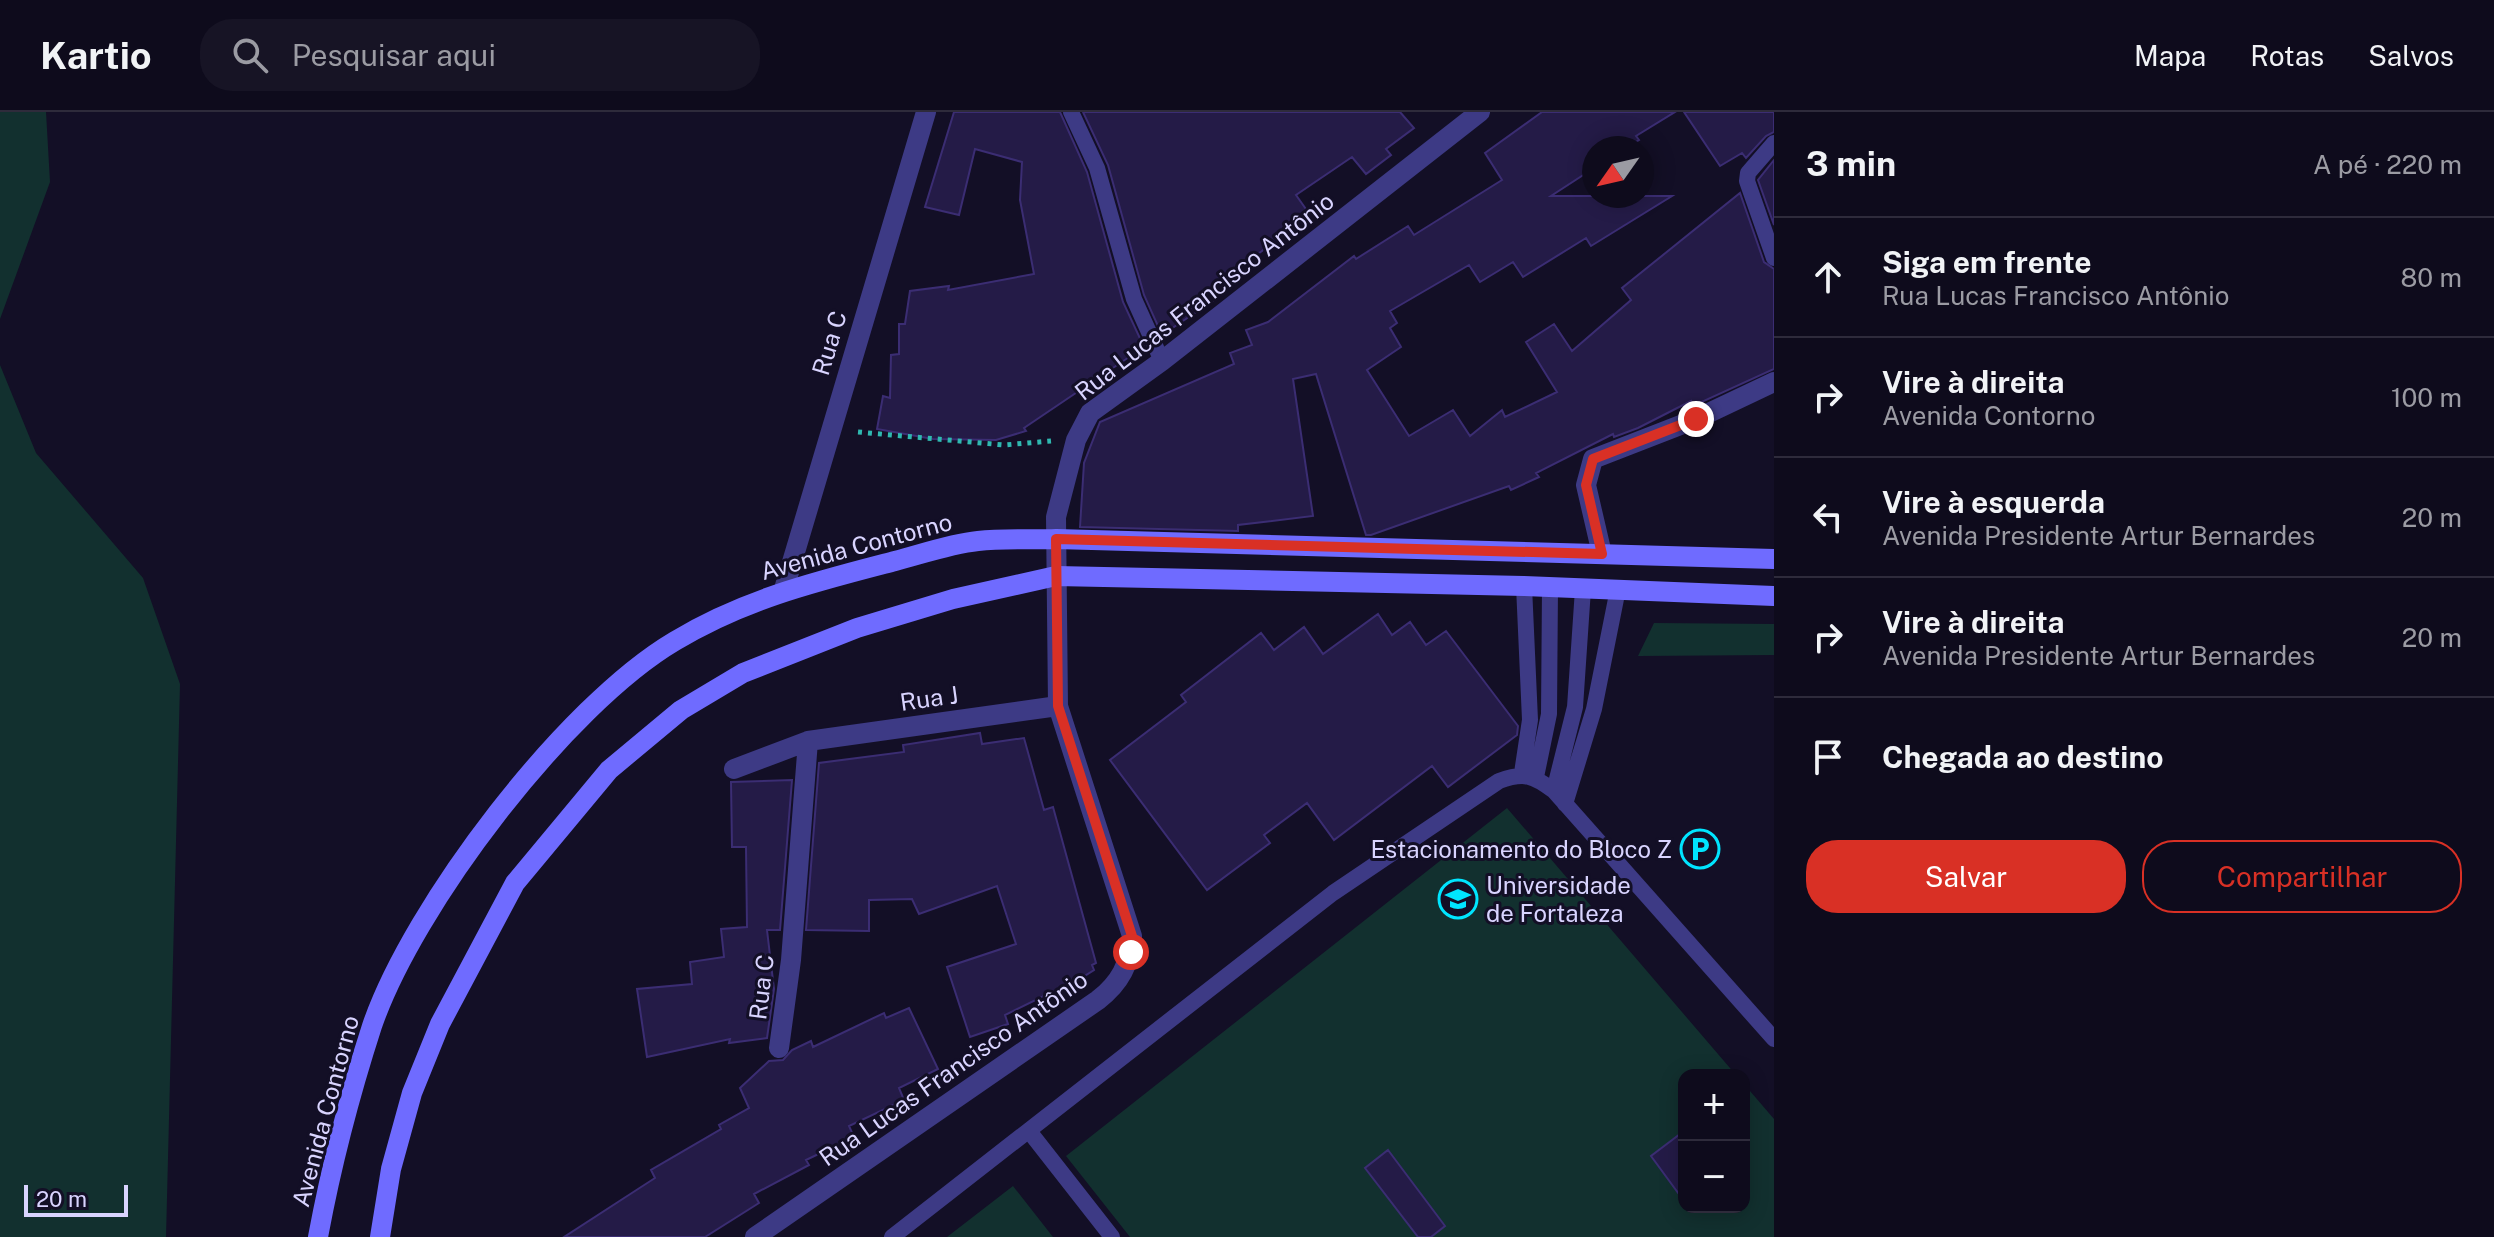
<!DOCTYPE html>
<html lang="pt">
<meta charset="utf-8">
<style>
:root{--surface:#0e0b1c;--page:#171425;--text:#f1f3f6;--muted:#9b9ba3;--line:#2e2b3b;--accent:#d93025}
body{margin:0;font-family:"Public Sans",sans-serif;background:var(--page);color:var(--text)}
.controls{position:absolute;right:24px;bottom:24px;display:grid;overflow:hidden;border-radius:16px;box-shadow:0 4px 20px #0003}
.controls button{width:72px;height:72px;display:grid;place-items:center;padding:0;border:0;border-bottom:2px solid var(--line);background:var(--surface);color:var(--text);font:40px sans-serif}
.compass{position:absolute;left:1582px;top:24px;width:72px;height:72px;border-radius:50%;background:var(--surface);box-shadow:0 4px 20px #0003;rotate:236deg}
.scale{position:absolute;left:24px;bottom:20px;width:104px;box-sizing:border-box;padding-left:8px;border:4px solid #d9d4ff;border-top:0;font-size:22px;line-height:28px;white-space:nowrap;color:#d9d4ff;-webkit-text-stroke:6px #130f26;paint-order:stroke}
.stop{position:absolute;width:24px;height:24px;margin:-18px;border:6px solid #d93025;border-radius:50%;background:#fff}
.stop.end{background:#d93025;border-color:#fff;box-shadow:0 2px 8px #0008}
.list{margin:0;padding:0;list-style:none}
h2{display:flex;justify-content:space-between;align-items:center;height:104px;margin:0;padding:0 32px;font-size:34px}
h2 small{font-size:26px;font-weight:400;color:var(--muted)}
.list li{display:grid;grid-template-columns:52px 1fr auto;gap:24px;align-items:center;box-sizing:border-box;height:120px;padding:0 32px;border-top:2px solid var(--line)}
.list b{display:block;font-size:30px;white-space:nowrap}
.list p{margin:0;font-size:26px;white-space:nowrap;color:var(--muted)}
.list em{font-size:26px;font-style:normal;color:var(--muted)}
.actions{display:flex;gap:16px;padding:24px 32px}
.actions a{flex:1;padding:18px 0;border:2px solid var(--accent);border-radius:32px;text-align:center;font-size:28px;color:var(--accent)}
.actions .main{background:var(--accent);color:#fff}
.icon{flex:none;width:44px;height:44px;fill:none;stroke:currentColor;stroke-width:2;stroke-linecap:round;stroke-linejoin:round}
.map{position:relative;flex:none;width:1774px;height:1125px;overflow:hidden}
header{display:flex;align-items:center;gap:48px;box-sizing:border-box;height:112px;padding:0 40px;background:var(--surface);border-bottom:2px solid var(--line)}
header strong{font-size:38px}
nav{display:flex;gap:44px;margin-inline-start:auto;font-size:28px}
.search{width:560px;height:72px;background:var(--page);display:flex;align-items:center;gap:20px;box-sizing:border-box;padding:0 28px;border-radius:32px;color:var(--muted);font-size:30px}
main{display:flex}
aside{flex:1;background:var(--surface)}
.map>svg:first-child{display:block}
</style>
<header>
<strong>Kartio</strong>
<div class="search"><svg class="icon" aria-label="search" viewBox="0 0 24 24"><circle cx="10" cy="10" r="6"/><path d="M15 15l6 6"/></svg>Pesquisar aqui</div>
<nav><a>Mapa</a><a>Rotas</a><a>Salvos</a></nav>
</header>
<main>
<div class="map">
<svg width="1774" height="1125" viewBox="0 0 1774 1125">
<rect width="100%" height="100%" fill="#130f26"/>
<path fill="#12302f" d="M0,0h46l4,70 -50,137z
M0,253l36,88 107,125 37,106 -14,553h-166z
M1654,511l120,1v31l-136,1z
M1507,696l229,267h-52v132h60v-123l30,35v118h-644l-64,-81z
M1013,1074l40,51h-106z"/>
<path fill="#241b47" stroke="#3b2d73" stroke-width="2" d="M954,0h106l27,60 36,130 21,45 -120,81 2,3 -30,9 -63,-1 -56,-10 6,-33 7,2 1,-43 8,-1v-30h6l5,-33 39,-5 -1,4 86,-16 -14,-74 2,-38 -47,-13 -16,66 -34,-8z
M1083,0h317l14,16 -28,21 5,6 -25,19 -14,-17 -56,38 12,17 -33,23 3,4 -67,50 6,9 -55,37 -18,-40 -36,-130z
M1542,0h133l-39,24 3,4 -13,8h-32v20l-43,28h121l-81,50 -5,-8 -63,39 -10,-15 -33,20 -11,-17 -79,46 7,12 -7,5 11,19 -34,23 42,66 44,-26 17,26 32,-26 3,7 52,-25 -31,-50 28,-18 18,27 59,-51 -9,-12 118,-95 24,69 10,7v100l-81,37 -2,-5 -53,27 -24,9 -1,-3 -77,39 3,4 -28,13 -2,-4 -138,49h-5l-50,-161 -23,5 20,137 -75,9v6l-158,-4 4,-64 16,-41 134,-58 -4,-11 22,-8 -6,-15 22,-8 86,-66 2,3 52,-33 6,9 88,-55 -17,-27z
M1684,0h90v20l-8,4 -20,22 -4,-5 -22,13z
M1774,48v65l-16,-45z
M1378,502l14,21 18,-13 16,23 20,-14 72,95 -1,9 -69,52 -16,-21 -98,74 -27,-37 -43,32 6,8 -63,47 -97,-130 76,-58 -5,-7 80,-62 13,17 30,-23 19,27z
M980,621l2,11 42,-6 20,72 9,-3 43,156 -4,2 2,5 -35,22 -1,-3 -53,26 3,9 -38,13 -23,-70 69,-23 -19,-58 -78,28 -7,-15 -43,1v31l-63,-1 13,-167 85,-11 -1,-7z
M792,668l-12,150h-13l7,59 -7,49 -38,5 1,-4 -83,18 -10,-68 55,-5 -2,-22 34,-5 -3,-28 26,-2 -1,-80h-14l-1,-65z
M909,896l29,61 -39,19 5,12 -55,26 5,11 -48,23 3,5 -55,29 5,9 -54,34h-141l91,-59 -4,-8 70,-41 -2,-4 30,-17 -9,-20 29,-27 14,-1 9,-10 19,-9 2,6 71,-34 2,5z
M1684,1019v70l-33,-45z
M1388,1038l57,76 -14,11h-13l-53,-69z"/>
<g fill="none" stroke-linecap="round" stroke-linejoin="round">
<path stroke="#2fb8b0" stroke-width="5" stroke-dasharray="4 6" stroke-linecap="butt" d="M858,320l146,13 47,-4"/>
<path stroke="#3d3a85" stroke-width="16" d="M1071,0l26,56 37,131 28,62
M1774,31l-26,30 -1,8 27,77
M1522,661l8,-53 -6,-134
M1536,665l13,-63 1,-127
M1554,679l21,-84 8,-118
M1565,692l29,-95 24,-120
M1029,1019l83,106
M892,1125l441,-344 166,-112c25,-9 34,-6 55,10l220,248"/>
<path stroke="#3d3a85" stroke-width="20" d="M1602,442l-16,-69 7,-26 103,-40 78,-37
M784,477l142,-477
M734,657l74,-28 250,-35
M779,936l12,-88 17,-219
M755,1125l343,-237c22,-17 32,-36 34,-64l-74,-230 -2,-189 20,-77 14,-27 72,-52 318,-249"/>
<path stroke="#6f6bff" stroke-width="20" d="M318,1125c13,-70 32,-143 54,-211 41,-120 193,-320 303,-385 69,-42 143,-60 220,-80 27,-7 55,-17 83,-20 25,-3 52,-1 78,-2l718,20
M380,1125l11,-68 21,-76 28,-69 75,-141 94,-113 72,-60 62,-37 114,-45 96,-29 103,-23 468,10 250,10"/>
</g>
<g fill="none" stroke-linecap="round" stroke-linejoin="round">
<path stroke="#d93025" stroke-width="10" d="M1131,840l1,-16 -74,-230 -2,-167 546,15 -16,-69 7,-26 103,-40"/>
</g>
<defs>
<g id="parking-ring" transform="scale(2)"><circle r="9.5" fill="#130f26" stroke="#00e5ff" stroke-width="1.5"/><path d="M-3.5-5.5H1a3.5 3.5 0 0 1 0 7H-1V5.5H-3.5ZM-1-3.4V-.6H.8a1.4 1.4 0 0 0 0-2.8Z" fill="#00e5ff"/></g>
<g id="university-ring" transform="scale(2)"><circle r="9.5" fill="#130f26" stroke="#00e5ff" stroke-width="1.5"/><path d="M0-5L7-2L0 1L-7-2ZM-4 1L0 2.5L4 1V4Q0 6-4 4Z" fill="#00e5ff"/></g>
</defs>
<g fill-rule="evenodd">
<use href="#parking-ring" x="1700" y="737"/>
<use href="#university-ring" x="1458" y="787"/>
</g>
<g text-anchor="middle" dominant-baseline="central" stroke-width="6" stroke-linejoin="round" paint-order="stroke">
<g font-size="24" fill="#d9d4ff" stroke="#130f26">
<text transform="translate(1204 184) rotate(-38)">Rua Lucas Francisco Antônio</text>
<text transform="translate(829 231) rotate(-73)">Rua C</text>
<text transform="translate(856 434) rotate(-15)">Avenida Contorno</text>
<text transform="translate(929 586) rotate(-8)">Rua J</text>
<text transform="translate(761 875) rotate(-83)">Rua C</text>
<text transform="translate(953 956) rotate(-35)">Rua Lucas Francisco Antônio</text>
<text transform="translate(325 999) rotate(-75)">Avenida Contorno</text>
</g>
<g font-size="24" fill="#d9d4ff" stroke="#130f26" text-anchor="end">
<text x="1672" y="737">Estacionamento do Bloco Z</text>
<text x="1486" y="773" text-anchor="start">Universidade<tspan x="1486" dy="28">de Fortaleza</tspan></text>
</g>
</g>
</svg>
<div class="controls">
<button>+</button>
<button>−</button>
</div>
<svg class="compass" viewBox="-18 -18 36 36"><path d="M0-13l5 13h-10z" fill="#e53935"/><path d="M0 13l5-13h-10z" fill="#9b9ba3"/></svg>
<div class="scale">20 m</div>
<div class="stop" style="left:1131px;top:840px"></div>
<div class="stop end" style="left:1696px;top:307px"></div>
</div>
<aside>
<h2>3 min<small>A pé · 220 m</small></h2>
<ul class="list">
<li><svg class="icon" aria-label="ahead" viewBox="0 0 24 24"><path d="M12 20V5M6 11l6-6 6 6"/></svg><div><b>Siga em frente</b><p>Rua Lucas Francisco Antônio</p></div><em>80 m</em></li>
<li><svg class="icon" aria-label="right" viewBox="0 0 24 24"><path d="M7 20v-9h11M14 6l5 5-5 5"/></svg><div><b>Vire à direita</b><p>Avenida Contorno</p></div><em>100 m</em></li>
<li><svg class="icon" aria-label="left" viewBox="0 0 24 24"><path d="M17 20v-9H6M10 6l-5 5 5 5"/></svg><div><b>Vire à esquerda</b><p>Avenida Presidente Artur Bernardes</p></div><em>20 m</em></li>
<li><svg class="icon" aria-label="right" viewBox="0 0 24 24"><path d="M7 20v-9h11M14 6l5 5-5 5"/></svg><div><b>Vire à direita</b><p>Avenida Presidente Artur Bernardes</p></div><em>20 m</em></li>
<li><svg class="icon" aria-label="arrive" viewBox="0 0 24 24"><path d="M6 21V4h12l-3 4 3 4H6"/></svg><div><b>Chegada ao destino</b></div></li>
</ul>
<div class="actions"><a class="main">Salvar</a><a>Compartilhar</a></div>
</aside>
</main>
